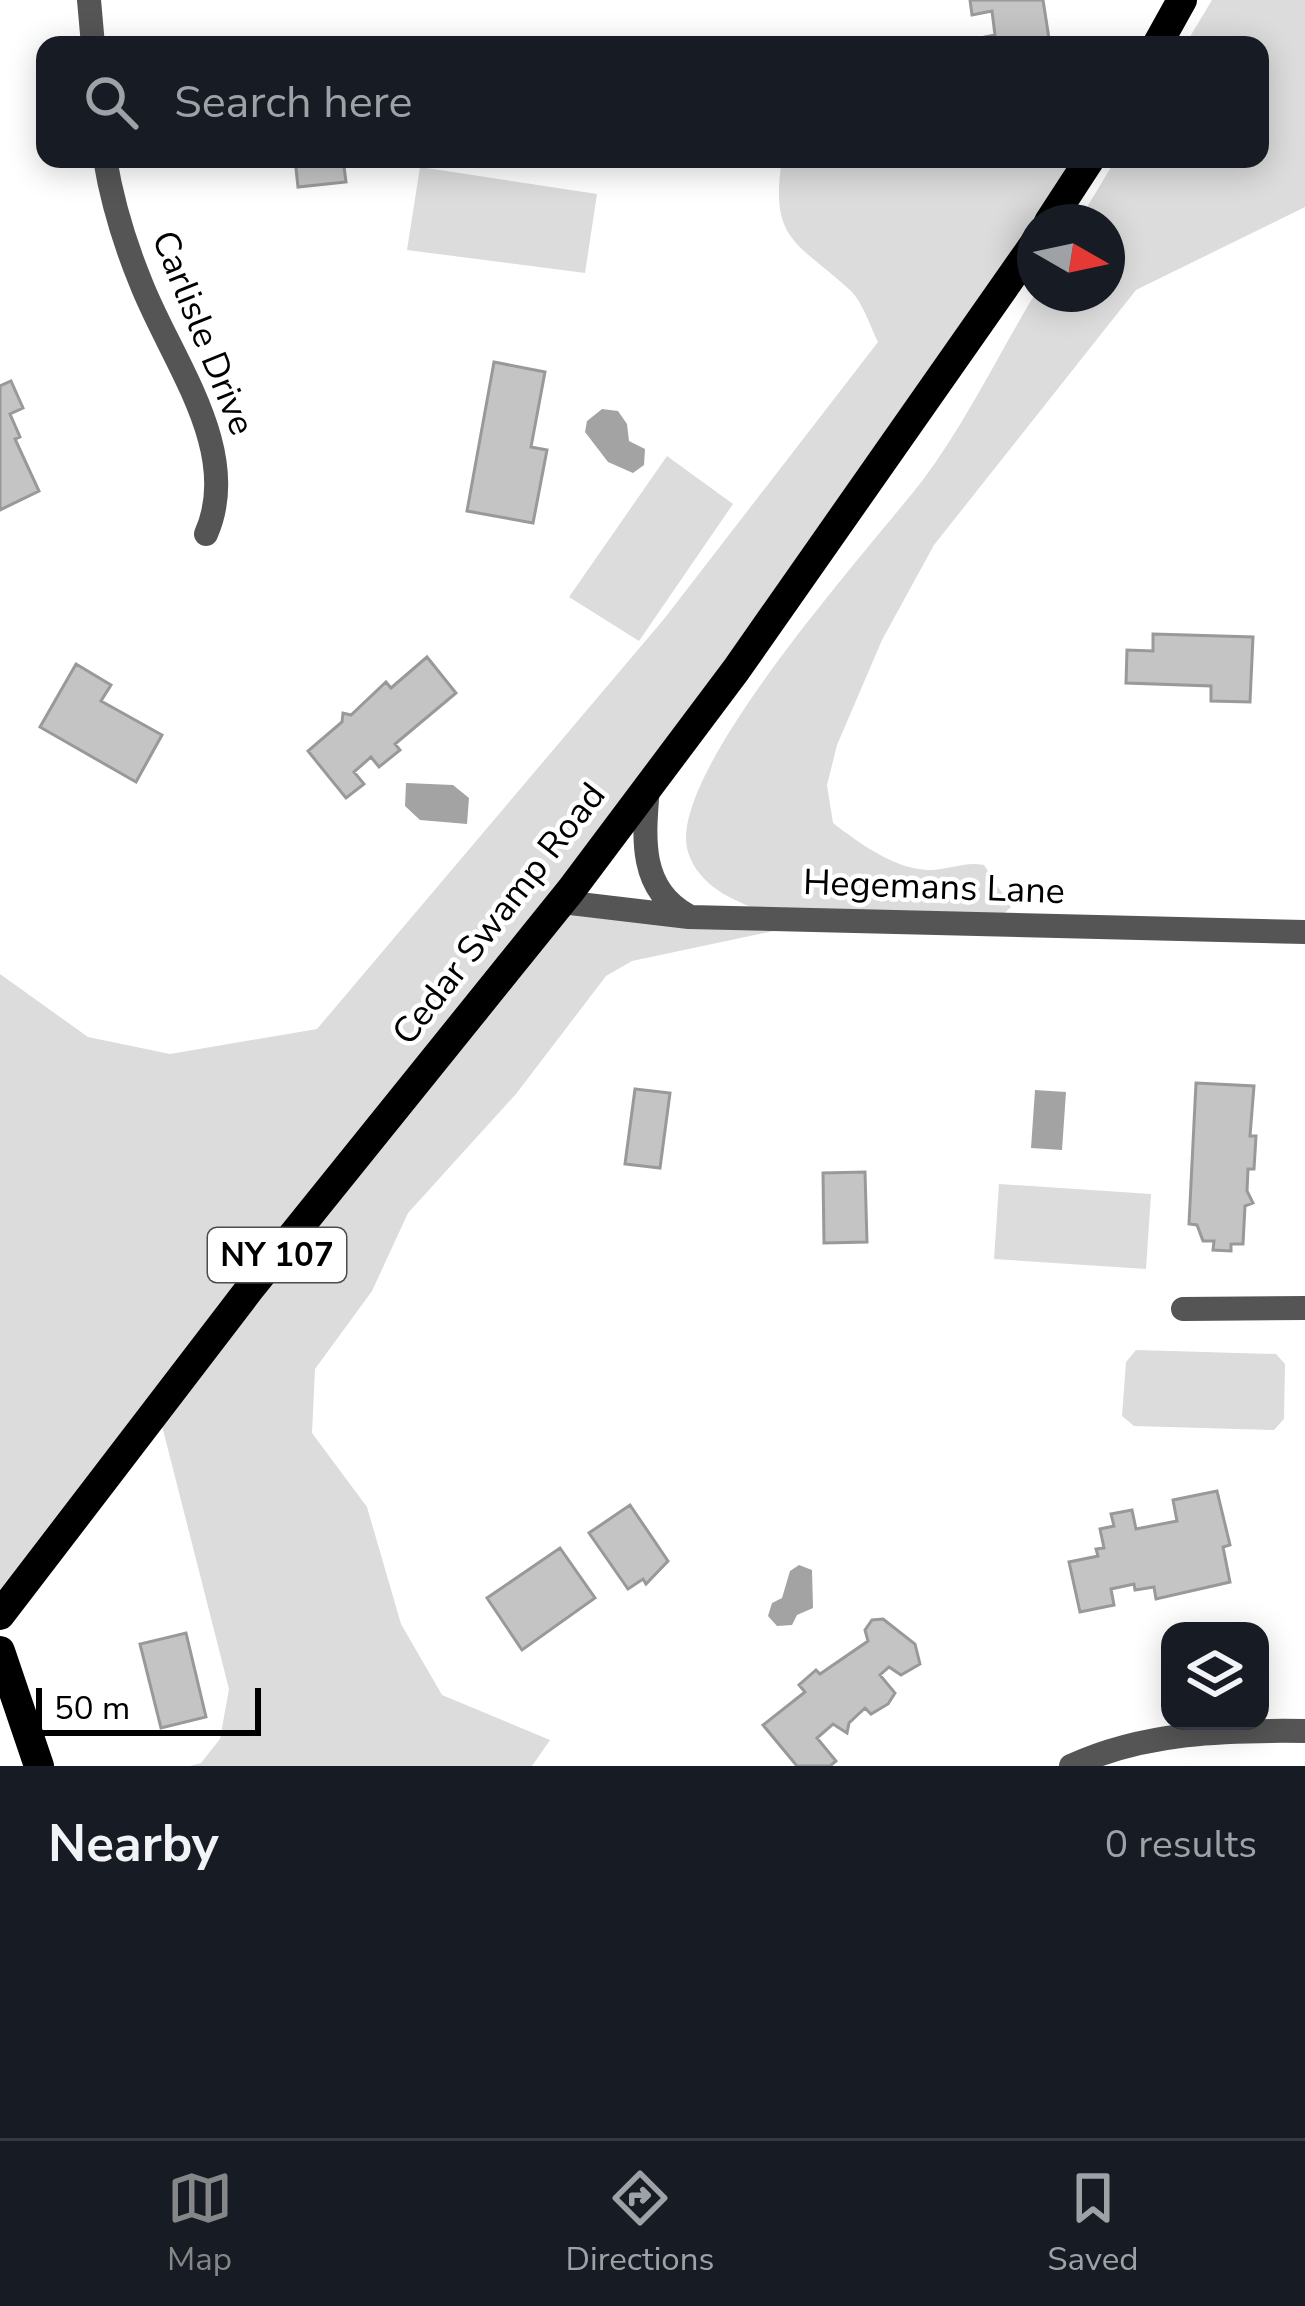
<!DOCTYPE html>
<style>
:root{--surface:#171b24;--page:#20242c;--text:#f1f3f6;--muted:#9ea1a6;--line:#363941;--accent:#858687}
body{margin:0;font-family:"Nunito Sans",sans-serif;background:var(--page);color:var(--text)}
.controls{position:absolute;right:36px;bottom:36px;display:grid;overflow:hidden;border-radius:24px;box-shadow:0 6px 30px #0003}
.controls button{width:108px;height:108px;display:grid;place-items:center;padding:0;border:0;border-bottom:3px solid var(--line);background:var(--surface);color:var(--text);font:60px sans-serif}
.compass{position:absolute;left:1017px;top:204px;width:108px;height:108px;border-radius:50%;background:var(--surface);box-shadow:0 6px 30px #0003;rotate:99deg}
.scale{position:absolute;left:36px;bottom:30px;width:225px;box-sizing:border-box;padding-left:12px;border:6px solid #000;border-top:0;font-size:33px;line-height:42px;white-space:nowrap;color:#000;-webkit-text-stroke:9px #fff;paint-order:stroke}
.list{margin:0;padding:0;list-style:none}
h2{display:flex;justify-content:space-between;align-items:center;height:156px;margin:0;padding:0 48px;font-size:51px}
h2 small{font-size:39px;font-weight:400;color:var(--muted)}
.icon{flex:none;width:66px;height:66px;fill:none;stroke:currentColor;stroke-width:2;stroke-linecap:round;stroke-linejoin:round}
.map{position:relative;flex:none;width:1305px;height:1766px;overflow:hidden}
.search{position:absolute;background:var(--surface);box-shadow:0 6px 30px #0003;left:36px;right:36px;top:36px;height:132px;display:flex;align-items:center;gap:30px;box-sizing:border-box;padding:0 42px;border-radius:24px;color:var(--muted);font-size:45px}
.sheet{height:372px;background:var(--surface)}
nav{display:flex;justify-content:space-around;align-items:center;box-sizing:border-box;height:168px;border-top:3px solid var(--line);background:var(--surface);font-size:33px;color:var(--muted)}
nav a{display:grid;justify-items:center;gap:6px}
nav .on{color:var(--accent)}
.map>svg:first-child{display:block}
</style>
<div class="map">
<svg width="1305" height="1766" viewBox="0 0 1305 1766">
<rect width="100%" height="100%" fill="#fff"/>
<path fill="#dcdcdc" d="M1212,0h93v207l-169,83 -202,255 -52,95 -45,105 -10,40 6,38c26,20 60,45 94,47 20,1 36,-9 57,-5l27,42 -11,10 -193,7 -175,37 -26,15 -90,118 -108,119 -36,78 -57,78 -3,64 55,74 34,117 41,71 108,45 -18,26h-342l11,-3 19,-24 9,-50 -71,-279 -158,205v-641l88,63 82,17 147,-25 347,-410 214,-277c-8,-16 -15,-39 -27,-51 -53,-49 -82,-49 -69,-132h308l-55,63v21l-460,655 214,23c-39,-15 -87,-26 -101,-69 -24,-77 184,-306 234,-371 43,-57 76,-126 113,-187h72v-72h-29l38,-63h144v-114h-75z
M420,167l177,27 -12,79 -178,-23z
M667,456l66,48 -94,137 -70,-44z
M999,1184l152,10 -5,75 -152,-10z
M1136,1350l140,4 9,10 -1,55 -10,11 -140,-4 -12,-10 4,-54z"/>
<path fill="#a3a3a3" d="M602,409l16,2 9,13 2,17 16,8 -1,16 -11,8 -25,-11 -23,-30 2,-11z
M406,783l47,2 16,13 -2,26 -47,-4 -15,-14z
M1035,1090l31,2 -4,58 -31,-2z
M799,1565l13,5 1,38 -16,7 -5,10 -15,1 -9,-10 4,-13 10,-5 8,-27z"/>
<path fill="#c4c4c4" stroke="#999" stroke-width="3" d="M970,0h73l7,45h-64l-1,-8 10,-2 -3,-24 -20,4z
M295,159h48l3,23 -48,5z
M494,362l51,10 -14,75 16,3 -14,73 -66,-12z
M11,381l12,27 -13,6 10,23 -5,2 24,52 -39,19v-124z
M1153,634l100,3 -3,65 -39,-1v-15l-85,-3 1,-33 26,1z
M427,657l29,36 -61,51 5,6 -21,17 -8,-10 -17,15 10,12 -18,14 -38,-47 34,-29 1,-9 8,2 35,-33 5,6z
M76,664l35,21 -10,16 61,34 -26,47 -96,-55z
M1196,1083l58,3 -4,50h6l-2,33h-6l-1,22 6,12 -8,3 -2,38h-12v7l-18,-1 1,-9h-11l-6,-16 -8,-1z
M635,1089l35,4 -10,75 -35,-4z
M865,1172l2,70 -43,1 -1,-70z
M1217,1491l13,54 -7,2 7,35 -74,17 -2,-12 -19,3 -1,-6 -23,5 3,16 -34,7 -11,-50 29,-6 -2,-7 8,-1 -4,-19 14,-3 -3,-12 21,-4 4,19 41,-8 -4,-21z
M630,1505l38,56 -22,23 -3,-5 -15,10 -39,-56z
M560,1548l35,50 -73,52 -35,-52z
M883,1619l32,25 5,20 -19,11 -12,-8 -9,8 15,18 -7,11 -17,10 -6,-6 -16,15 -2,10 -14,-9 -16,14 19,23 -6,5h-33l-34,-41 42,-33 -6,-7 17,-15 4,4 48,-33 -3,-11 7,-10z
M186,1633l20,84 -45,11 -21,-84z"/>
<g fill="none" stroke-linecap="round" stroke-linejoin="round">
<path stroke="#555" stroke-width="24" d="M89,0l4,45
M105,159c7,42 20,85 36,124 30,77 102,168 65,251
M1183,1309l122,-1
M1071,1766c73,-34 155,-36 234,-35"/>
<path stroke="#555" stroke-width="24" d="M648,787c-4,49 -10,101 39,128
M562,902l127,15 616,15"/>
<path stroke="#000" stroke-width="30" d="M1157,45l25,-45
M1049,222l41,-63
M0,1615l251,-328 320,-397 165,-220 299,-427
M0,1651l39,115"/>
</g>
<g text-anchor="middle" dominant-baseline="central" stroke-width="9" stroke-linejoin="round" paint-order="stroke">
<rect fill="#fff" stroke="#4c4c4c" stroke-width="3" x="208" y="1228" width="138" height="54" rx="9"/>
<g font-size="33" font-weight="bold" fill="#000">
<text x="277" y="1255">NY 107</text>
</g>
<g font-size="36" fill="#000" stroke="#fff">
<text transform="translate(203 333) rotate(68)">Carlisle Drive</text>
<text transform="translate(934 887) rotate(2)">Hegemans Lane</text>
<text transform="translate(499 914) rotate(-52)">Cedar Swamp Road</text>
</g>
</g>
</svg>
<div class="controls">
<button><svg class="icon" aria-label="layers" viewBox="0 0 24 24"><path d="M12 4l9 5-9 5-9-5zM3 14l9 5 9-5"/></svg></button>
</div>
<svg class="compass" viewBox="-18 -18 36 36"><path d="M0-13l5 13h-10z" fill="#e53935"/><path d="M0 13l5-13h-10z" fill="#9ea1a6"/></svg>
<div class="scale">50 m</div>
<div class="search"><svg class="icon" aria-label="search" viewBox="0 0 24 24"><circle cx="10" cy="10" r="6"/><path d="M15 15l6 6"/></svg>Search here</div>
</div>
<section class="sheet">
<h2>Nearby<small>0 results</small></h2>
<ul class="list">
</ul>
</section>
<nav>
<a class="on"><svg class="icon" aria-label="map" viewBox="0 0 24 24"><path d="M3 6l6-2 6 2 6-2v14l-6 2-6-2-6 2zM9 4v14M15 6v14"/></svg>Map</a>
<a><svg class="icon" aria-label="directions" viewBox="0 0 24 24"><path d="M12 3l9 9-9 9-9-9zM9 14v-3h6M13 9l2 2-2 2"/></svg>Directions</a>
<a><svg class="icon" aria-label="saved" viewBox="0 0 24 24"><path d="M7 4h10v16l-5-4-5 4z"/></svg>Saved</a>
</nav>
